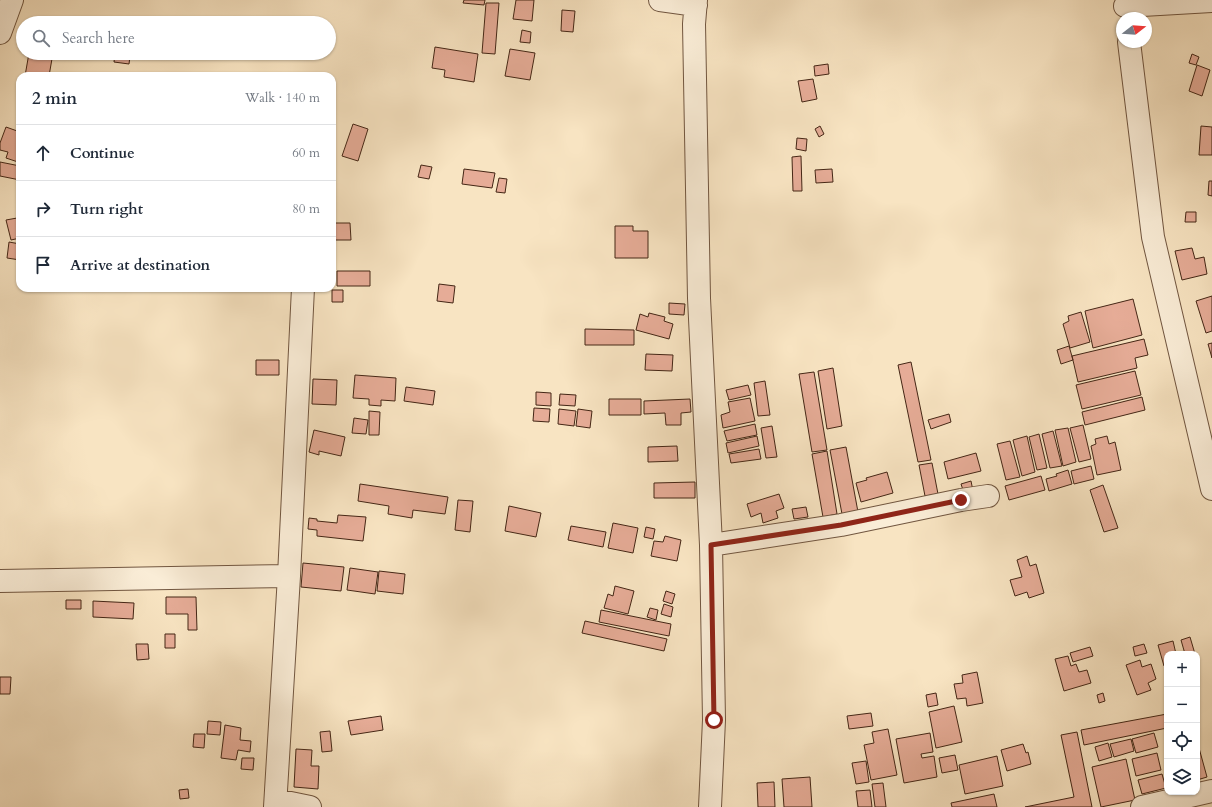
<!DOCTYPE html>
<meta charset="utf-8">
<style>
:root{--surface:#fff;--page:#f6f6f7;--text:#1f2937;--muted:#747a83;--line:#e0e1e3}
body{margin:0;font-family:Cardo,serif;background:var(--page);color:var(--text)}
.controls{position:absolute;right:12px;bottom:12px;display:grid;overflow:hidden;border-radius:8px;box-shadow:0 1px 3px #0004}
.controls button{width:36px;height:36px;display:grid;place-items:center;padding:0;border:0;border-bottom:1px solid var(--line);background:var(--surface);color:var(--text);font:20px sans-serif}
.compass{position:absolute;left:1116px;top:12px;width:36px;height:36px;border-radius:50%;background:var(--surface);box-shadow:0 1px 3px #0004;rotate:73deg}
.stop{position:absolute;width:12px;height:12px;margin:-9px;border:3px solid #8f2418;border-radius:50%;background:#fff}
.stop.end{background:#8f2418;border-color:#fff;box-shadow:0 1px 4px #0008}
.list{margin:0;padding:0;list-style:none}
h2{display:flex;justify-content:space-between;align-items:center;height:52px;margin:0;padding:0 16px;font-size:17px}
h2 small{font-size:13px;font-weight:400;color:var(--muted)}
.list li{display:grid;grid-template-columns:26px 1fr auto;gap:12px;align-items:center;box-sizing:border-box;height:56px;padding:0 16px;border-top:1px solid var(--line)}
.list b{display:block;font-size:15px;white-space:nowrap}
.list em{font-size:13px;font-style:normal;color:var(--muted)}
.icon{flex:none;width:22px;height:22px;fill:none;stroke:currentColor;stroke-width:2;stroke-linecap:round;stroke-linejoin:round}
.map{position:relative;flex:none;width:1212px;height:807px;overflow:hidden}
.search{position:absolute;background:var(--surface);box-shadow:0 1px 3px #0004;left:16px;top:16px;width:320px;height:44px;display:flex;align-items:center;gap:10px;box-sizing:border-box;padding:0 14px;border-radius:22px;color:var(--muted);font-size:15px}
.panel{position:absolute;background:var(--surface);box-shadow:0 1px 3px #0004;left:16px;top:72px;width:320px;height:220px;border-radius:12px}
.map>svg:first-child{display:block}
</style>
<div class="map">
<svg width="1212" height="807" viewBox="0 0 1212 807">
<rect width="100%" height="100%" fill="#f8e4c2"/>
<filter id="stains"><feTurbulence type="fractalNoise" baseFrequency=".005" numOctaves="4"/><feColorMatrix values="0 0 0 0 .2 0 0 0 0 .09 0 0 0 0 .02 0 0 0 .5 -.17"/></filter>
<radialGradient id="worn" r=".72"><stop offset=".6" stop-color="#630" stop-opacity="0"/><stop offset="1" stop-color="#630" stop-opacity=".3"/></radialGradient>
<path fill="#e6ac97" stroke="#442615" d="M464,0h21l-1,5 -21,-2z
M516,0h18l-2,21 -19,-2z
M486,3h13l-4,51 -13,-1z
M562,10l13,1 -2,21 -12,-1z
M522,30l9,2 -1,11 -10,-1z
M435,47l43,7 -4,28 -30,-5 1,-7 -13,-2z
M510,49l25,4 -5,27 -25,-4z
M29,53h24l-4,23h-24z
M112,53h28l-1,4 -9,-1 -1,8 -15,-2 1,-9z
M1192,54l7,3 -3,8 -7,-2z
M828,64l1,10 -14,2 -1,-10z
M1197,65l13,5 -8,26 -13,-5z
M813,79l4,20 -15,3 -4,-21z
M353,124l15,5 -10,32 -16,-5z
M820,126l4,8 -5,3 -4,-8z
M1201,126l11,1v28h-13z
M6,127l14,5v23l-2,7 -12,-4 2,-6 -8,-2v-7z
M797,138l10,1 -1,12 -10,-2z
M801,156l1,35h-9l-1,-34z
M0,162l20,4v14l-20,-4z
M421,165l11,2 -3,12 -11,-2z
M464,169l31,4 -3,15 -30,-4z
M832,169l1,13 -17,1 -1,-13z
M499,178l8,1 -2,14 -9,-1z
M1209,181h3v15l-4,-1z
M1186,212h10v10h-11z
M17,218l3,13v7l-9,2 -5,-20z
M332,223h18l1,17h-19z
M615,226h18v5h15v27h-33z
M9,242l11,2v16l-13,-2z
M1192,248l3,11 9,-2 3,17 -25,6 -7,-29z
M337,271h33v15h-33z
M439,284l16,2 -2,17 -16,-2z
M332,290h11v12h-11z
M1212,296v35l-6,2 -10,-32z
M1133,299l9,36 -49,13 -8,-37z
M669,303l16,1 -1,11 -15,-1z
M1081,312l9,30 -20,6 -7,-24 6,-3 -1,-5z
M649,313l16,4 -1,4 9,3 -4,15 -33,-9 4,-16 8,3z
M585,329l49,1v15h-49z
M1144,339l4,16 -13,3 2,10 -59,14 -6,-26z
M1212,343v15l-4,-14z
M1069,346l4,14 -12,4 -4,-14z
M646,354l27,1 -1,16 -27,-1z
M256,360h23v15h-23z
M911,362l20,98 -13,2 -20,-97z
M833,368l9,58 -15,3 -9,-58z
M1135,371l6,24 -59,14 -6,-24z
M814,372l13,78 -15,2 -13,-78z
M355,375l41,3 -1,23 -14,-1v6l-12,-1v-6l-16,-1z
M313,379l24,1 -1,25 -24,-1z
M765,381l5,34 -12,1 -4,-33z
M748,385l3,10 -22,5 -3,-10z
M406,387l29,4 -2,14 -29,-4z
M536,392l15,1v13l-15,-1z
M560,394l16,1 -1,11 -16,-1z
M1142,397l3,13 -60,15 -3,-13z
M750,398l5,23 -32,7 -2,-13 9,-3 -2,-10z
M609,399h32v16h-32z
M690,399l1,13 -10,1v12h-15l-1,-12 -21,1v-13z
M534,408l16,1 -1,13 -16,-1z
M559,409l17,2 -2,15 -16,-2z
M578,409l14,2 -2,17 -14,-2z
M369,411l11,1 -1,23h-10z
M949,414l2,8 -20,7 -3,-9z
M354,418l14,2 -2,14 -14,-1z
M755,424l2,11 -30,6 -3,-10z
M1083,425l8,34 -12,3 -9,-34z
M772,426l5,31 -11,1 -5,-30z
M1068,428l8,34 -13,4 -8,-36z
M314,430l31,7 -4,19 -22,-5v4l-10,-3z
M1053,431l9,35 -12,2 -8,-34z
M1039,434l8,34 -10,2 -8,-33z
M757,436l2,10 -31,7 -2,-10z
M1027,436l8,36 -13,4 -9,-36z
M1107,436l2,8 6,-2 6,28 -24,5 -6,-29 5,-2 -1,-5z
M1010,441l10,36 -14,3 -9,-36z
M677,446l1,15 -30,1v-15z
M846,447l12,65 -16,2 -12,-64z
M759,449l2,10 -30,4 -2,-9z
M827,451l10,63 -14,3 -11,-63z
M976,453l5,18 -33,8 -4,-17z
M932,463l6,31 -13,2 -6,-31z
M1091,466l3,13 -20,5 -3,-13z
M1068,470l4,14 -23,7 -3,-12 11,-3 -1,-2z
M887,472l6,21 -32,9 -5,-19 11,-3 -1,-2z
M1041,476l4,14 -36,10 -4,-14z
M971,481l2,10 -9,2 -3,-9z
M695,482v16h-41v-15z
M360,484l88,13 -3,17 -32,-4 -1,8 -24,-4 1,-8 -31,-5z
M1103,485l15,43 -14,4 -14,-42z
M779,494l5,14 -8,3 2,7 -15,5 -2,-10 -10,4 -4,-13z
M458,500l15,1 -3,31 -15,-2z
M509,506l32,7 -5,24 -31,-6z
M806,507l2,10 -14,2 -2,-10z
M338,515l28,2 -3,24 -46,-5v-6l-9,-1 1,-11 8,1v2l20,2z
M613,523l25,5 -5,25 -25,-5z
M571,526l35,6 -3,15 -35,-7z
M646,527l9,2 -2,10 -9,-2z
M665,536l16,4 -4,21 -26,-5 3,-15 9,1z
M1027,556l3,10 6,-2 8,29 -15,5 -2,-6 -12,4 -5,-16 12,-3 -5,-17z
M303,563l41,4 -3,24 -40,-4z
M350,568l28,4 -3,22 -28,-4z
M379,571l26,3 -2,20 -26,-3z
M615,586l19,5 -6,23 -24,-6 4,-14 5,2z
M666,591l9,3 -3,10 -9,-3z
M166,597h30l1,33h-9v-16h-22z
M66,600h15v9h-15z
M93,601l41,2 -1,16 -40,-2z
M664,604l9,3 -2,10 -10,-3z
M650,608l8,2 -2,10 -9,-3z
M601,610l70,14 -2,12 -70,-14z
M585,621l82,18 -3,12 -82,-18z
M165,634h10v14h-10z
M1190,637l5,17h-10l-4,-14z
M1173,641l3,13h-9v11l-3,1 -6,-21z
M136,644h12l1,15 -12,1z
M1144,644l3,9 -12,3 -2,-9z
M1090,647l3,9 -20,6 -3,-9z
M1068,656l3,10 5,-2 3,8 8,-2 4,13 -27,8 -9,-32z
M1140,660l2,7 9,-3 5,15 -8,4 3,7 -14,5 -11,-30z
M977,672l6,31 -16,3 -1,-8 -9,1 -3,-15 9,-1 -1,-8z
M0,677h11l-1,17h-10z
M936,693l2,12 -10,2 -2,-12z
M1103,693l2,8 -6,2 -2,-8z
M954,706l8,36 -26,6 -7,-36z
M871,713l2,13 -24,3 -2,-13z
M1167,714v14l-83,17 -3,-15z
M381,716l2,14 -32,5 -3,-14z
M208,721l13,1 -1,13 -13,-1z
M225,725l16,3 -1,12 11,1 -1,11 -12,-2 -2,10 -15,-2z
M888,729l9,46 -26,5 -7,-35 10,-2 -2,-11z
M330,731l2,20 -10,1 -2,-20z
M1077,732l15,75h-67l49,-10 -13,-62z
M930,733l3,19 -12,2 1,4 12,-2 3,21 -33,6 -8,-44z
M1154,733l4,14 -22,6 -4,-14z
M194,734h11l-1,14 -11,-1z
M1131,739l3,12 -20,6 -4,-13z
M1108,743l4,14 -13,4 -4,-14z
M1023,744l3,9 2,-1 3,12 -24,7 -6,-21z
M1199,748l8,29 -10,3v-31z
M296,749l16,1 -1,16h8l-1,23 -24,-2z
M1157,753l4,17 -25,6 -4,-17z
M955,755l3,15 -16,3 -3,-15z
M997,756l6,30 -38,8 -6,-29z
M242,758h12l-1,12 -12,-1z
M1126,759l9,41 -34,7 -9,-40z
M866,761l3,21 -13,2 -4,-21z
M1162,774l4,14 -24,6 -4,-14z
M810,777l2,30h-28l-2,-28z
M774,782l1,25h-17l-1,-24z
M883,783l3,24h-11l-3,-23z
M188,789l1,9 -9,1 -1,-9z
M870,790l2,17h-14l-2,-16z
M994,794l3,13h-45l-1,-4z"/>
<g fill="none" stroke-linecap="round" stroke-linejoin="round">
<g stroke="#715640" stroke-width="24">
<path id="minor" d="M660,0l36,5
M696,0l-2,24 5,274 12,247 3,175 -4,87
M1125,6l87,-5
M0,33l12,-33
M1129,42l24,195 59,252
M711,545l130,-20 120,-25 27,-4
M0,581l289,-5
M276,800l34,7
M275,807l14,-231 14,-288
M1142,807l70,-16"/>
</g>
<use href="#minor" stroke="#faedd7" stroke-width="22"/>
</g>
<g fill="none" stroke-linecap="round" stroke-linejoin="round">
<path stroke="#8f2418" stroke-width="5" d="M714,720l-3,-175 130,-20 120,-25"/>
</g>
<rect width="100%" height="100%" filter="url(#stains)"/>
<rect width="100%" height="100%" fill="url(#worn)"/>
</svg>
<div class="controls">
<button>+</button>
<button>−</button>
<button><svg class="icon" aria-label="locate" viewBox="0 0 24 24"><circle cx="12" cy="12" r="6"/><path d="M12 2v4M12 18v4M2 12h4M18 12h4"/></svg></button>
<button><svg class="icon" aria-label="layers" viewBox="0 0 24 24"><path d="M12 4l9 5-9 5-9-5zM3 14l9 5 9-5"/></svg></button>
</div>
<svg class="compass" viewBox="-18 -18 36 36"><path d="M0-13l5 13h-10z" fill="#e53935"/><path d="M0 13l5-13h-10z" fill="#747a83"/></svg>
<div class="stop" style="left:714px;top:720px"></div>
<div class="stop end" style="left:961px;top:500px"></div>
<div class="search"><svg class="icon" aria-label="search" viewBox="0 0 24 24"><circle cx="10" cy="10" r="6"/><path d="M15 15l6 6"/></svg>Search here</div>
<section class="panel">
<h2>2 min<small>Walk · 140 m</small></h2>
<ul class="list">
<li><svg class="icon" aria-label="ahead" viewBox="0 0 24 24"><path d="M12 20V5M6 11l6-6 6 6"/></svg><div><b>Continue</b></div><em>60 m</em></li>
<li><svg class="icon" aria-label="right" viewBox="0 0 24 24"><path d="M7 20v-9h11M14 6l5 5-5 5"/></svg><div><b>Turn right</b></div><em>80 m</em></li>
<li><svg class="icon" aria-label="arrive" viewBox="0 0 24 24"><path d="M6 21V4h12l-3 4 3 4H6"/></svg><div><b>Arrive at destination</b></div></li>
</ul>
</section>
</div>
